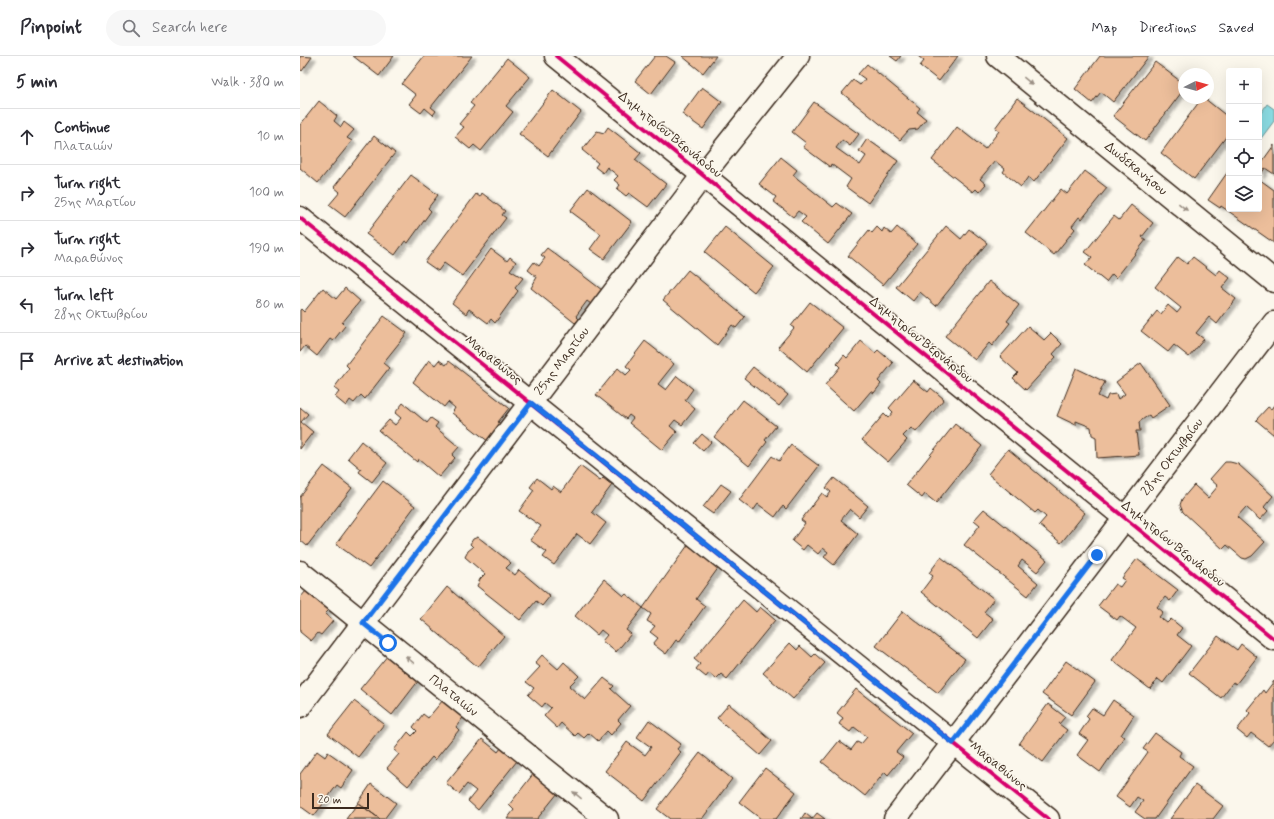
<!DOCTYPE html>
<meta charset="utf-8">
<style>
:root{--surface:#fff;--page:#f7f7f7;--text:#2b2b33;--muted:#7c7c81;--line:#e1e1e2}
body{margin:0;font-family:Mynerve,sans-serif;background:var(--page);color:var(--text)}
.controls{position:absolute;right:12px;top:12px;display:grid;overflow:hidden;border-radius:4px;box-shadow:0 4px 16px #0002}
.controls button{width:36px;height:36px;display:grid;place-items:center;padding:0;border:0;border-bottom:1px solid var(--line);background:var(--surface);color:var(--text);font:20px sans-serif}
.compass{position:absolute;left:878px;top:12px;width:36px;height:36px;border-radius:50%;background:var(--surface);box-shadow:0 4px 16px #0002;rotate:84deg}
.scale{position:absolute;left:12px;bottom:10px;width:57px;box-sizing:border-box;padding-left:4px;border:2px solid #3b2a1e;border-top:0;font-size:11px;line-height:14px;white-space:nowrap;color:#3b2a1e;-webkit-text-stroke:3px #fbf7ec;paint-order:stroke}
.stop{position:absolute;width:12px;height:12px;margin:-9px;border:3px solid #1a73e8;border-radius:50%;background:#fff}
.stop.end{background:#1a73e8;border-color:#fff;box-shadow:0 1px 4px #0008}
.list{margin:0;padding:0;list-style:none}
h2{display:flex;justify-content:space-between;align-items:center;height:52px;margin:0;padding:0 16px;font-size:17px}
h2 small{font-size:13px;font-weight:400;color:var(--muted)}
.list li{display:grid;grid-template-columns:26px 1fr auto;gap:12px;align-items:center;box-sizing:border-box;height:56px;padding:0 16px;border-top:1px solid var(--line)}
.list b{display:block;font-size:15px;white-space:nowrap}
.list p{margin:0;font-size:13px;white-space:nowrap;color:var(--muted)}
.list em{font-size:13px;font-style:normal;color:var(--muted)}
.icon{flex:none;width:22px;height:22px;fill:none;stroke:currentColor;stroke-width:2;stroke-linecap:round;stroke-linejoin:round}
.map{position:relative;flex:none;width:974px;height:763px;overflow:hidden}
header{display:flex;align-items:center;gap:24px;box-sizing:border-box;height:56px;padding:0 20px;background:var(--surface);border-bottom:1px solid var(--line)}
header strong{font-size:19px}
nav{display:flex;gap:22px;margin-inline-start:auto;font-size:14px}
.search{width:280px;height:36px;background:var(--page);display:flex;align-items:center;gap:10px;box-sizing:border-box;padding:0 14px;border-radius:22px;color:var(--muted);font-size:15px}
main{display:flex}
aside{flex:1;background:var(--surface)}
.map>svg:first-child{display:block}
</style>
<header>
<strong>Pinpoint</strong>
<div class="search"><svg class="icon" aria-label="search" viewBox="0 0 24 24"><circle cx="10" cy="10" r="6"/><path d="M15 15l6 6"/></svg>Search here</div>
<nav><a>Map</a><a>Directions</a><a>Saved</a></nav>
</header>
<main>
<aside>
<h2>5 min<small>Walk · 380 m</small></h2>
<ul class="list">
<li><svg class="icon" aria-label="ahead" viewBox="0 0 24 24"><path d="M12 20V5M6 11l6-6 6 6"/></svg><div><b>Continue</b><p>Πλαταιών</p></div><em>10 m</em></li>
<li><svg class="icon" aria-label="right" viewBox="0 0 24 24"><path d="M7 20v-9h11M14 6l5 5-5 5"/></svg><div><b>Turn right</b><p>25ης Μαρτίου</p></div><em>100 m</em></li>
<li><svg class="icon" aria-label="right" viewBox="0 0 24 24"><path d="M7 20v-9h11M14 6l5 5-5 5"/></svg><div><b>Turn right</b><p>Μαραθώνος</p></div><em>190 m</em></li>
<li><svg class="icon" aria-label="left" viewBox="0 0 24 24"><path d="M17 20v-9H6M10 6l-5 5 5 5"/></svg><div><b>Turn left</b><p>28ης Οκτωβρίου</p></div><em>80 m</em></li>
<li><svg class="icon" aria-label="arrive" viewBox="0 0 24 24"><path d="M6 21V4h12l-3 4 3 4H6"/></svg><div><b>Arrive at destination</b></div></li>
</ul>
</aside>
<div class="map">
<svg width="974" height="763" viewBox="0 0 974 763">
<defs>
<filter id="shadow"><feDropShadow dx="4.5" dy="2.5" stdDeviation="1" flood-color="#0004"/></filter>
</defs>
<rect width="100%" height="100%" fill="#fbf7ec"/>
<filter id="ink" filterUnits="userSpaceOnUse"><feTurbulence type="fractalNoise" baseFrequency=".025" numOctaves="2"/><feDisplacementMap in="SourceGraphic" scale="8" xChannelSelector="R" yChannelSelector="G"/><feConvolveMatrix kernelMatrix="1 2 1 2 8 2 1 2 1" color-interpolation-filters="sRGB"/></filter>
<g filter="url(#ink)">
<path fill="#8bdce3" stroke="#6b9594" d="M967,48l7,5v12l-15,20v-25z"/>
<path fill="#ecbe9b" stroke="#3b2a1e" filter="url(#shadow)" d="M0,0l12,1 -10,14 -2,-2z
M53,0h41l-15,20z
M124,0h48l-41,51 5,4 -3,4 -8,-7 -4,5 -12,-9 7,-9 -14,-11z
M355,0h11l9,6 -24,32 -16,-13z
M382,0h34l-13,17z
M590,0h11l-4,5z
M618,0h40l-19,25 -19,-15 4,-5z
M800,0h49l-36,46 -12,-10 -9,11 -17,-14z
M207,2l23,19 -24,29 7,6 -32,39 -7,-6 -4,4 -15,-12 9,-10 -5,-3 15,-18 -4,-3z
M855,6l29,22v5l-39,52 -32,-25z
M567,8l53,44 -3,4 9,7 -8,10 -9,1 -9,10 -58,-47 11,-13 7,5 5,-6 -7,-5z
M402,31l20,15 -19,27 -21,-15z
M253,34l28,22 -33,44 -29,-22z
M717,42l51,40 -34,44 -6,-5 -7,10 -18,-15 2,-3 -10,-8 -15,18 6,5 -7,8 -3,-3 -3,3 -41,-32 25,-33 28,22 14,-18 -4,-3z
M902,42h2l25,20v15l-35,46 -33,-26z
M19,45l18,15 -3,5 7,6 3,-5 10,8 -7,8 5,3 -34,42 -18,-15v-43z
M514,46l45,32 -9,12 -8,-6 -6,8 24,17 6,-9 -7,-5 8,-12 31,22 -30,42 -22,-16 5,-8 -20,-15 -1,3 -27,-20 3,-4 -14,-11z
M308,71l33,26 -6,7 31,24 -18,23 -19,-14 -3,3 -9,-7 3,-4 -6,-5 4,-4 -11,-9 -4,6 -8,-6 3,-4 -16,-13 15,-19 7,2z
M74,80l21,17 -50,64 -16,-12 11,-13 -6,-5z
M974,89v29l-9,-6 -6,9v-11z
M481,101l16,13 -4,5 40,32 4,-4 15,11 -24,30 -27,-22 5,-5 -8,-6 -5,6 -20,-16 3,-4 -17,-13z
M929,114v39h30v-30l15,11v53l-53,-37 -1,2 -12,-8z
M785,115l22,17 -25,31 -3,-2 -7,9 3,3 -21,26 -28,-22 35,-44 6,5z
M111,119l27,20 -10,13 3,3 -23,32 -3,-2 -10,14 -29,-21z
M288,132l44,34 -28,37 -14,-10 11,-15 -31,-23z
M182,137l23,18 -3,4 4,3 -44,58 -18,-13 -6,8 -13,-9 51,-68 4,3z
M831,149l22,18 -11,14 4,3 -30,38 -4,-4 -6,8 -21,-17 7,-8 -7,-5 29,-36 5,4z
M646,170l15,13 8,-10 18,14 -51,63 -16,-14 -7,9 -17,-14z
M425,171l49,40 -20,25 -49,-40z
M577,171l5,5 2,-4 7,6 6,-7 20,17 -34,41 -35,-29 21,-26 3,3z
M247,192l55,42 -11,14 -4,-3 -11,15 3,3 -4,4 -44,-35 6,-11 -9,-7 6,-8 5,4 6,-8 -4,-3z
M191,193l16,12 3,-4 6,5 -6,8 13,8 -8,10 3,3 -23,32 -4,-4 -3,4 -19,-14 -3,5 -14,-11z
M878,201l9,7 6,-7 23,18 4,-5 10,8 -8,10 14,11 -19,25 -8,-7 -13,16 8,6 -15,18 -15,-12 -6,7 -27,-21 16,-20 4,3 7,-9 9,8 4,-5 -26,-21z
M388,214l57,47 -9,11 -4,-3 -15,20 -54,-45z
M689,225l30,24 -12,16 3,2 -18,23 -3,-3 -14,17 -30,-24z
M23,232l13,11 9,-11 15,13 -18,22 3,3 -12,15 -3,-2 -13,17 -12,-10 -5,6v-42l1,-1 3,3z
M510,246l33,26 -36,44 -29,-25 16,-19 -3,-2z
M84,260l23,17 -24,30 6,5 -24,31 -4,-4 -7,8 -4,-3 -4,6 -11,-9 4,-5 -5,-4 15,-20 -3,-3z
M728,270l16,14 7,-7 11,11 -9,10 3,3 -30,33 -13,-12 5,-5 -18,-16z
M345,285l29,23 -16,20 8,6 11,-14 16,13 -8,11 10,9 -13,16 -7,-5 -5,6 7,6 -15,18 -33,-27 4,-5 -4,-3 -3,4 -30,-24 22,-27 8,7 5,-5 -5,-4z
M561,285l14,12 3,-3 15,13 -15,18 3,3 -7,9 -3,-2 -17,20 -29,-26 15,-18 -3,-3 7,-9 3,3z
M129,304l6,5 4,-5 7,5 3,-4 60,47 -11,14 4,3 -13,17 -37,-29 3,-5 -7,-6 -4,5 -31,-25z
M841,307l29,42 -19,13 -2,-3 -10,7 1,9h-4l3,24 -42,3 -1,-21 -4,-2 -1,-8 -15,-6v4l-19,-9 19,-48 29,14 -7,14 8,4 2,-5 8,-1 2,5 7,-5 -9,-12z
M453,311l35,28 -9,11 -35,-28z
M613,324l15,12 3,-4 13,11 -28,33 -5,-4 -8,8 4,4 -19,22 -26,-22 22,-26 4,4 5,-6 -4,-4z
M443,344l33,26 -11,14 2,2 -18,24 -35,-29z
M103,347l24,20 4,-5 7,5 -3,4 24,20 -7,8 3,3 -16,19 -21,-18 -1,3 -38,-31 10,-11 6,5 6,-7 -6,-5z
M974,349v30l-18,-15 12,-13 3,2z
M0,351l8,7 -7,8 12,10 -13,17z
M655,368l27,22 -46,57 -11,-9 -3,4 -16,-13z
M402,378l9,8 -8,9 -9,-8z
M61,385l26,22 -15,19 -13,-10 2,-3 -13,-11z
M491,389l28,21 -33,43 -3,-3 -8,11 -17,-13 -5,7 -14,-11 33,-44 7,5z
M708,393l77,64 -24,30 -22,-18 7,-8 -8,-7 -3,3 -47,-39z
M925,406h5l8,2 35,32 -9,11 4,4 -8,9 -14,-13 -9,10 28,25 -13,14 -6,3 -4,-1 -15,-13 -4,4 -40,-37 -3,-7 2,-6 12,-14 14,13 10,-12 -8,-7z
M24,410l28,22 -45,58 -7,-6v-43z
M280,410l20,15 3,-3 9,7 -20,27 14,11 -16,21 -13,-10 -23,31 -11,-8 4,-5 -17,-12 11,-14 -22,-15 15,-21 -4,-3 7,-9 14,11 2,-3 8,6z
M534,422l34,28 -9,11 -9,-8 -9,11 17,14 -24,31 -10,-8 4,-5 -5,-4 -5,6 -11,-9 -4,5 -11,-9 13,-18 -4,-3 21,-27 5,4 4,-5 -5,-4z
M83,425l32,25 -46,62 -33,-24z
M421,428l10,7 -18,23 -10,-7z
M684,453l63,51 -10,12 -15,-12 -4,6 20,17 -10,13 -64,-51 16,-20 -6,-5z
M178,481l33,26 -5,5 9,7 4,-5 31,26 -8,10 -6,-5 -16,19 -43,-34 3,-7 5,-5 -20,-17 3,-6 5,-4 -3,-3 3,-5z
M388,489l31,22 -23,32 9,7 -26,36 -3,-2 -10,14 -13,-10 5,-6 -8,-6 5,-6 -8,-5 4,-7 -8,-6z
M641,501l53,42 -10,13 9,7 -15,19 -57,-46 12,-16 -4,-3z
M837,503l41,31 -8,11 -5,-4 -8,10 6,5 -4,5 8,6 4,-4 11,9 -5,7 14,11 -28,37 -5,-4 -8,10 -38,-29 24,-32 -16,-12 -3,4 -19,-14 17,-22 5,3 5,-7 -3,-2z
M304,523l20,17 2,-2 17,14 -17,22 5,4 -15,18 -14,-11 5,-6 -6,-5 -4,5 -22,-19z
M147,531l57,49 -26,31 -57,-48z
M6,535l23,19 -4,4 8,7 -12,14 -3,-2 -7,8 -11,-9v-34z
M443,544l13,12 4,-5 15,13 -48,59 -6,-5 -5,5 -7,-6 -3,4 -10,-8 4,-5 -6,-5z
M603,555l62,48 -27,34 -62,-47z
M918,580l19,14 4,-6 16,13 -21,27 -3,-2 -12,16 -32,-25z
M490,587l7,7 3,-4 12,11 3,-3 10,9 -32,36 -30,-26z
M88,599l31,25 -27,35 -32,-26z
M242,599l16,14 6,-7 15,14 -10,10 16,14 19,-22 10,8 -3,3 19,17 -12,14 3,3 -10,12 -4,-4 -9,10 -9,-8 -5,5 -6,-5 -3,3 -14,-13 -4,5 -13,-12 7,-8 -6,-5 -3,4 -14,-12 6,-7 -8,-6 14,-15 -5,-4z
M766,605l29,21 -24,33 -29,-21z
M974,625v58l-6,7 -17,-13 -4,5 -10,-8 13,-17 -3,-3 16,-20 2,3z
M556,633l56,44 -16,19 7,5 -15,18 -3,-3 -20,24 -43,-34 17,-21 12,9 6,-8 4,2 6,-7 -13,-10 -4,5 -11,-8 4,-6 -6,-5z
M143,644l22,15 -9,12 3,3 -24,30 -3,-3 -24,29 -21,-18 12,-14 -5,-4 14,-18 4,4 5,-5 -4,-4 10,-13 5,4z
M813,644l21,15 -13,20 3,2 -24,35 -23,-17 11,-15 -9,-6 10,-15 -3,-3 6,-8 11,7z
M54,645l30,23 -26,33 -30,-23z
M429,648l43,37 -12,14 -43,-37z
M748,648l17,13 -6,7 8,6 -24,32 -24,-18z
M349,664l32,24 -4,5 4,3 -37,49 -39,-30 22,-29 18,13 6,-8 -14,-10z
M855,677l26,19 -2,4 14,10 -38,53h-10l-10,-7 8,-11 -6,-4 -7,10 -14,-10 32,-45 -5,-3z
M182,683l16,13 3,-4 16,13 -39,49 -10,-9 8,-10 -9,-7 -8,10 -13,-11z
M17,695l8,6 3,-5 25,18 -12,18 -4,-3 -23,31 -14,-10v-32z
M400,697l32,26 -30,40h-32l-13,-10z
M465,712l31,24 -20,27h-15l-22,-17z
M234,717l24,20 -21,26h-30l7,-9 -5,-5z
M71,728l25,19 -12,16h-4l-22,-16z
M895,729l28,21 -10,13h-43z
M58,747l22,16h-34z
M505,757l7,6 5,-6 8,6h-24z"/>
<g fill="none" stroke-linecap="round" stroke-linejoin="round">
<g stroke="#3b2a1e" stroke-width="25">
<g id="minor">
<path d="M256,0l718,583"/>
<path id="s1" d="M698,0l276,225"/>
<path d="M0,162l748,601"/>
<path id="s2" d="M0,516l307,247"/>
<path id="s3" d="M0,650l403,-531 95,-119"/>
<path id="s4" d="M595,763l379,-496"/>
</g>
</g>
<use href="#minor" stroke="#fbf7ec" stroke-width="22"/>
<g stroke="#fbf7ec" stroke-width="6">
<path id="cycleway" d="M256,0l718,583
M0,162l748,601"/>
</g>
<use href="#cycleway" stroke="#d6006c" stroke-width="4"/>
</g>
<defs><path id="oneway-solid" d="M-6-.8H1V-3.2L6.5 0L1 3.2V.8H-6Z"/></defs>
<g fill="#9b9085">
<use href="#oneway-solid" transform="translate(728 25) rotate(39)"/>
<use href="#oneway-solid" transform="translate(883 151) rotate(39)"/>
<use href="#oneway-solid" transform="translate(110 604) rotate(-141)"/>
<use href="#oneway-solid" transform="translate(277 739) rotate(-141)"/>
</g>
</g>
<g fill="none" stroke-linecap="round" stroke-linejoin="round" filter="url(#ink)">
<path stroke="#1a73e8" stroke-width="5" d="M88,587l-25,-20 168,-220 422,340 144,-188"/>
</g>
<g text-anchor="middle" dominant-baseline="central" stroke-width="3.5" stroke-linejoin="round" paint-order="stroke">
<g font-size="13" fill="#3b2a1e" stroke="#fbf7ec">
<text transform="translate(370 79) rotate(39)">Δημητρίου Βερνάρδου</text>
<text stroke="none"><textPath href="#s1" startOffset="178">Δωδεκανήσου</textPath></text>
<text transform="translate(621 284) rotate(39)">Δημητρίου Βερνάρδου</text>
<text transform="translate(193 304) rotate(39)">Μαραθώνος</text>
<text stroke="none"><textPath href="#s3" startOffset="433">25ης Μαρτίου</textPath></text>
<text stroke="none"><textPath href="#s4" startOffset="456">28ης Οκτωβρίου</textPath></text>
<text transform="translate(873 488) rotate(39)">Δημητρίου Βερνάρδου</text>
<text stroke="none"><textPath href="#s2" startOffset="197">Πλαταιών</textPath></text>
<text transform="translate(698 710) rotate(39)">Μαραθώνος</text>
</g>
</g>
</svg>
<div class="controls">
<button>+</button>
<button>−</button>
<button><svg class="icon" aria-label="locate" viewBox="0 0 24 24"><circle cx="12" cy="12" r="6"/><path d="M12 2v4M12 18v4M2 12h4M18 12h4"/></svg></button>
<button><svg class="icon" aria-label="layers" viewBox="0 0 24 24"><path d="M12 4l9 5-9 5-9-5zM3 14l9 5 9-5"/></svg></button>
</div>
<svg class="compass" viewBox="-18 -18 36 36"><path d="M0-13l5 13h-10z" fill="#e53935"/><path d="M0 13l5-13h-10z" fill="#7c7c81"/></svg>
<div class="scale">20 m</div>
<div class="stop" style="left:88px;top:587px"></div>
<div class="stop end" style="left:797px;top:499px"></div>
</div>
</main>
